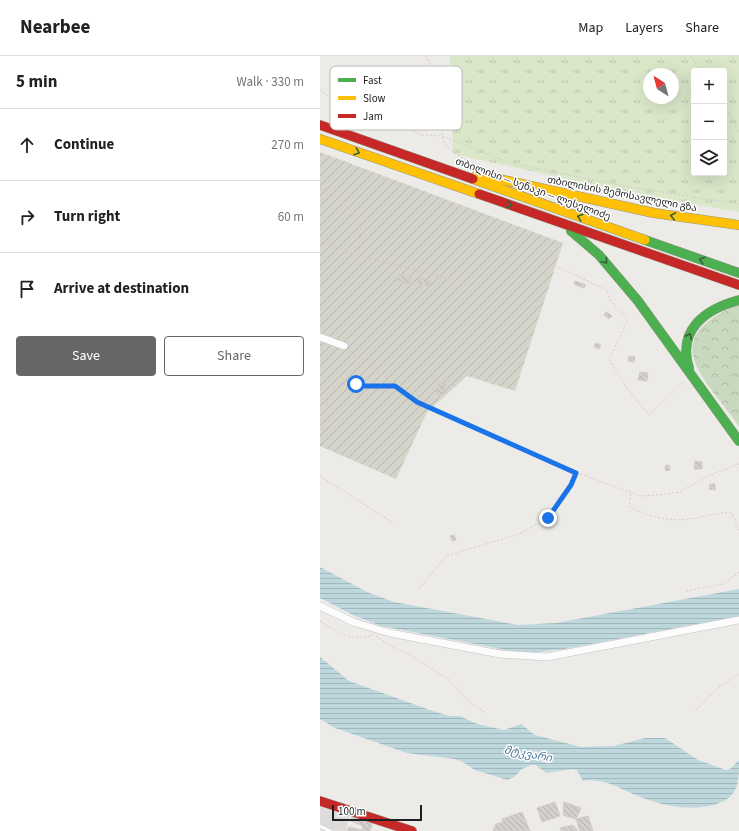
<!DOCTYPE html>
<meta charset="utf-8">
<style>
:root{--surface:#fff;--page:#f2f2f2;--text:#222;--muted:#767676;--line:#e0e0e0;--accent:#676665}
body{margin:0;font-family:"Source Sans 3","Noto Sans Georgian",sans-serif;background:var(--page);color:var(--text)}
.controls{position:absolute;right:12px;top:12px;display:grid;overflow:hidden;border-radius:4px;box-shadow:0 4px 16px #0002}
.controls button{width:36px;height:36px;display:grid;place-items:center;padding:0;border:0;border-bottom:1px solid var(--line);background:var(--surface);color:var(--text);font:20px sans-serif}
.compass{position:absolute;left:323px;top:12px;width:36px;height:36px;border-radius:50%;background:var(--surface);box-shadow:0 4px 16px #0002;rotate:324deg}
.scale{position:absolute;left:12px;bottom:10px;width:90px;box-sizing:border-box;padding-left:4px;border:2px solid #1f1f1f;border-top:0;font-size:11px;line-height:14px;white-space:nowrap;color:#1f1f1f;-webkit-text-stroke:3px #fff;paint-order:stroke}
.stop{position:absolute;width:12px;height:12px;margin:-9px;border:3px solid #1a73e8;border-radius:50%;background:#fff}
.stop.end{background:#1a73e8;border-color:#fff;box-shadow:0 1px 4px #0008}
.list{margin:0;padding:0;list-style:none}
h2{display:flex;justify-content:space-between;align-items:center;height:52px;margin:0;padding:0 16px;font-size:17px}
h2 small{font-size:13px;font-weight:400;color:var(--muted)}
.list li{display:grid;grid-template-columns:26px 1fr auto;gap:12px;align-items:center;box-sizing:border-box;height:72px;padding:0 16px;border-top:1px solid var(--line)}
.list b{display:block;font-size:15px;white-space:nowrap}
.list em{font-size:13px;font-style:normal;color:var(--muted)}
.actions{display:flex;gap:8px;padding:12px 16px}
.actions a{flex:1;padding:9px 0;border:1px solid var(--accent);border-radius:4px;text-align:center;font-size:14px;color:var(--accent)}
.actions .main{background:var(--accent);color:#fff}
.icon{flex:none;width:22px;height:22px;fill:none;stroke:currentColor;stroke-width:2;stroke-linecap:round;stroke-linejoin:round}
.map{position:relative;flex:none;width:419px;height:775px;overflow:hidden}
header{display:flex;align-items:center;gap:24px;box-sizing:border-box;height:56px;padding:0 20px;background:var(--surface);border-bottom:1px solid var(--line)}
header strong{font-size:19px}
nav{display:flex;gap:22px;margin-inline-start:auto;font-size:14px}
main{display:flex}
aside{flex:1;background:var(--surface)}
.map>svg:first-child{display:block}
</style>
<header>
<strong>Nearbee</strong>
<nav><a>Map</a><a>Layers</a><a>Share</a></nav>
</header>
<main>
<aside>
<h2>5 min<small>Walk · 330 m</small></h2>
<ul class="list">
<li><svg class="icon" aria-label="ahead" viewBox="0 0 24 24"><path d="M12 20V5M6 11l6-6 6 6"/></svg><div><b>Continue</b></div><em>270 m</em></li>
<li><svg class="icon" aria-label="right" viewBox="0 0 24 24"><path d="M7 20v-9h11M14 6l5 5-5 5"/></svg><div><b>Turn right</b></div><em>60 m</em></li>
<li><svg class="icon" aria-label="arrive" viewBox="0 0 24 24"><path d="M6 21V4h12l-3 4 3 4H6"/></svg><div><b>Arrive at destination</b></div></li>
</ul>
<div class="actions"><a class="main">Save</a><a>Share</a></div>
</aside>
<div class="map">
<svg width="419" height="775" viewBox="0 0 419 775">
<defs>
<pattern id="construction-furrows" width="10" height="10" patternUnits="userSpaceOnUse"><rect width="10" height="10" fill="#d5d4ca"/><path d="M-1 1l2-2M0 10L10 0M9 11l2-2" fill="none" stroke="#b6b6ad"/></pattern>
<pattern id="grass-tufts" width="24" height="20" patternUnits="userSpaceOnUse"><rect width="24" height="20" fill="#dae7c9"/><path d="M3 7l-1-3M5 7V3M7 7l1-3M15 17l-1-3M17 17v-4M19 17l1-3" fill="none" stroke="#bbc6ac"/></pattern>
<pattern id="forest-crowns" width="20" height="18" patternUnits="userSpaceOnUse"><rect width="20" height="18" fill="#c9d9bf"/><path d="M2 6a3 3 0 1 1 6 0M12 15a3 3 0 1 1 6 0" fill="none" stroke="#acbaa4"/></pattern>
<pattern id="water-rules" width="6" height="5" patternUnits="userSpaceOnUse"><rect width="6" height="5" fill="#bed7dd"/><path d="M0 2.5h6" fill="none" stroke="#a3b8bd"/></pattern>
<pattern id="building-back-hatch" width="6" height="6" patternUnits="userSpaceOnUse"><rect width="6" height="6" fill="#d2cfcd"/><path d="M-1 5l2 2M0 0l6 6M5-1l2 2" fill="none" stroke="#b4b1b0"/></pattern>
</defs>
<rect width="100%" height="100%" fill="#edebe8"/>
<path fill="url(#construction-furrows)" d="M0,96l243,91 -48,148 -48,-15 -40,36 -31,67 -76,-33z"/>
<path fill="url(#grass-tufts)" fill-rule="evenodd" d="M130,0h289v156l-95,-16 -191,-42zM374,15h30v102h-30zM329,18h24v24h-24z"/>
<path fill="url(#forest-crowns)" d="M419,248v122c-37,-52 -83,-86 0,-122z"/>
<path fill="#dddcdb" d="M0,751l29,9 -3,15 -26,-1z"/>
<path fill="url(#water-rules)" d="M0,511l47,25 27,10 124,23 38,-2 183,-34v27l-175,33 -33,4 -14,-1 -136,-26 -26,-10 -35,-18z
M0,601l29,24 81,29 19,6h11l17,8 27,6 17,-6 14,11 46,12 33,-1 31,-8h20l33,22 28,10 4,-1 9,-9c0,23 0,38 -26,45 -24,6 -51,1 -75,-9 -17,-7 -35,-19 -55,-15l-6,-11 -4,-1 -27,4 -10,-8h-5l-9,4 -8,8 -7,3 -32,-10 -14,-9 -6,-2 -48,-6 -72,-25 -15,-9z"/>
<path fill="url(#building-back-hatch)" stroke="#d0ccc9" d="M80,218l11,4 -2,6 -11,-4z
M99,222l11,3 -1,5 -11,-3z
M255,225l11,4 -2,3 -10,-4z
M286,256l6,4 -3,3 -5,-4z
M276,287l5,2 -2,4 -5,-2z
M309,300l6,1 -1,5 -6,-1z
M320,316l8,1 -1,8 -9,-1z
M119,325l7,3 -5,12 -5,-2z
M375,405l7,1v7h-8z
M349,409l1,5 -4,1 -1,-5z
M390,428h5v6l-6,-1z
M134,479l2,5 -4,1 -2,-5z
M235,746l5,14 -18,6 -5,-14z
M244,746l17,6 -5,11 -13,-4z
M202,756l8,19h-37l3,-7 7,-2 -1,-3z
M268,760l5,15h-13l-4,-12z
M32,761l20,7 -2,7h-23l2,-4 13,3 1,-4 -12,-5z
M253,769l5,6h-17l-1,-3z"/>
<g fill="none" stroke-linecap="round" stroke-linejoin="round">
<g stroke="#c3c2c0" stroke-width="4.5">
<path id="lane" d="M0,770l10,5"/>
</g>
<g stroke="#c3c2c0" stroke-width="8">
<path id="street" d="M0,281l24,9
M0,550l33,16 37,11 110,21 47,3 192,-37"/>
</g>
<g stroke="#949582" stroke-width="10">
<path id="fast" d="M251,175l28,24 39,46 101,140
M325,184l94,33
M369,312c-12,-38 16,-59 50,-68"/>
</g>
<g stroke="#949582" stroke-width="10">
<path id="slow" d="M0,83l159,55
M157,118l177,39 85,12
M153,123l172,61"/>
</g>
<g stroke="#949582" stroke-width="10">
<path id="jam" d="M0,69l153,54
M159,138l260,91
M0,745l92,30"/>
</g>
<path stroke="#d6cac8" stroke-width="1" stroke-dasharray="2 2" stroke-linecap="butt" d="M105,0c12,14 14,47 16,65 1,8 0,17 5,24 7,9 21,15 31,20
M371,0l10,15
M0,34l16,11 65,26 22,8 19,1 71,28 111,22 115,18
M404,49l15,28
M0,131c11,7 38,25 40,39 1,9 -2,20 -3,29
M0,187l37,12 104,27
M227,206l60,28 3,11 18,18 -19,41 18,28 22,27 35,-34
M29,294l68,52 142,64 81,30 17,-1 23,-3 28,-16 31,-12
M0,370c5,-9 5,-20 9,-29 10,-22 20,-12 37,-11 9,1 19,0 28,0
M0,420l75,48
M311,438l-2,13c27,12 43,16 72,10 11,-2 20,-5 31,-4l7,17
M99,533l27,-33 73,-22 29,-16 23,-33 4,-12
M366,535l38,-7 15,-12
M0,565c18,12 32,21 53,14
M56,580l22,14 13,5 38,25 21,23 16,10
M376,654l23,-23 20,-13"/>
<use href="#lane" stroke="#fcfcfc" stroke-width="3.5"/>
<use href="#street" stroke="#fcfcfc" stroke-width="7"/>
<use href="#fast" stroke="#4caf50" stroke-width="9"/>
<use href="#slow" stroke="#ffc107" stroke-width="9"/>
<use href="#jam" stroke="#c62828" stroke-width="9"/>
</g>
<defs><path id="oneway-chevron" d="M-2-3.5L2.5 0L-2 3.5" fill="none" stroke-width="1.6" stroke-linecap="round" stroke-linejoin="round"/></defs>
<g stroke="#336035">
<use href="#oneway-chevron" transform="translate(37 96) rotate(19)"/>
<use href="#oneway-chevron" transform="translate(189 149) rotate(20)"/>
<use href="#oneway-chevron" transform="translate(353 160) rotate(-170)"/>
<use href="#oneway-chevron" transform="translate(260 161) rotate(-161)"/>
<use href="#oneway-chevron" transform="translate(382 204) rotate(-161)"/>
<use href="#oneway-chevron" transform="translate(285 205) rotate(49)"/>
<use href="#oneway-chevron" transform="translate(369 280) rotate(-64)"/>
</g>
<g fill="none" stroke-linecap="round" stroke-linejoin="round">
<path stroke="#1a73e8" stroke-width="5" d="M36,328l8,2h31l22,16 159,71 -5,12 -23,33"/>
</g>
<g text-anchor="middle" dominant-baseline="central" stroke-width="3" stroke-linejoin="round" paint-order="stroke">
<g font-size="10" fill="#1f1f1f" stroke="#fff">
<text transform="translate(213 133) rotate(20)">თბილისი — სენაკი — ლესელიძე</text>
<text transform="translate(302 138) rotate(11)">თბილისის შემოსავლელი გზა</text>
</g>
<g font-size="11" font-style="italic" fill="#50799f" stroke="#fff">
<text transform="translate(208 698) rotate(10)">მტკვარი</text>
</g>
</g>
<rect x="10" y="10" width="132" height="64" rx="6" fill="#fff" stroke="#bcbcbc" stroke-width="1"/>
<rect x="18" y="22" width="18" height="4" fill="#4caf50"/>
<rect x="18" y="40" width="18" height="4" fill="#ffc107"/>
<rect x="18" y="58" width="18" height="4" fill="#c62828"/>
<g font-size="11" fill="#1f1f1f">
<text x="43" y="28">Fast</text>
<text x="43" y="46">Slow</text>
<text x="43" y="64">Jam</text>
</g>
</svg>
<div class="controls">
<button>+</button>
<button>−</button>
<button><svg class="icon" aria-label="layers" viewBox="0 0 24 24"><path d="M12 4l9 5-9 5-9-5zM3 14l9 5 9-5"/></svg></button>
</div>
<svg class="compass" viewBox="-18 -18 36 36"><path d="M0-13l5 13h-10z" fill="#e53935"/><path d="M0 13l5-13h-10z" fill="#767676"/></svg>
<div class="scale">100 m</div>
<div class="stop" style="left:36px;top:328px"></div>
<div class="stop end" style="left:228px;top:462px"></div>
</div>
</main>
